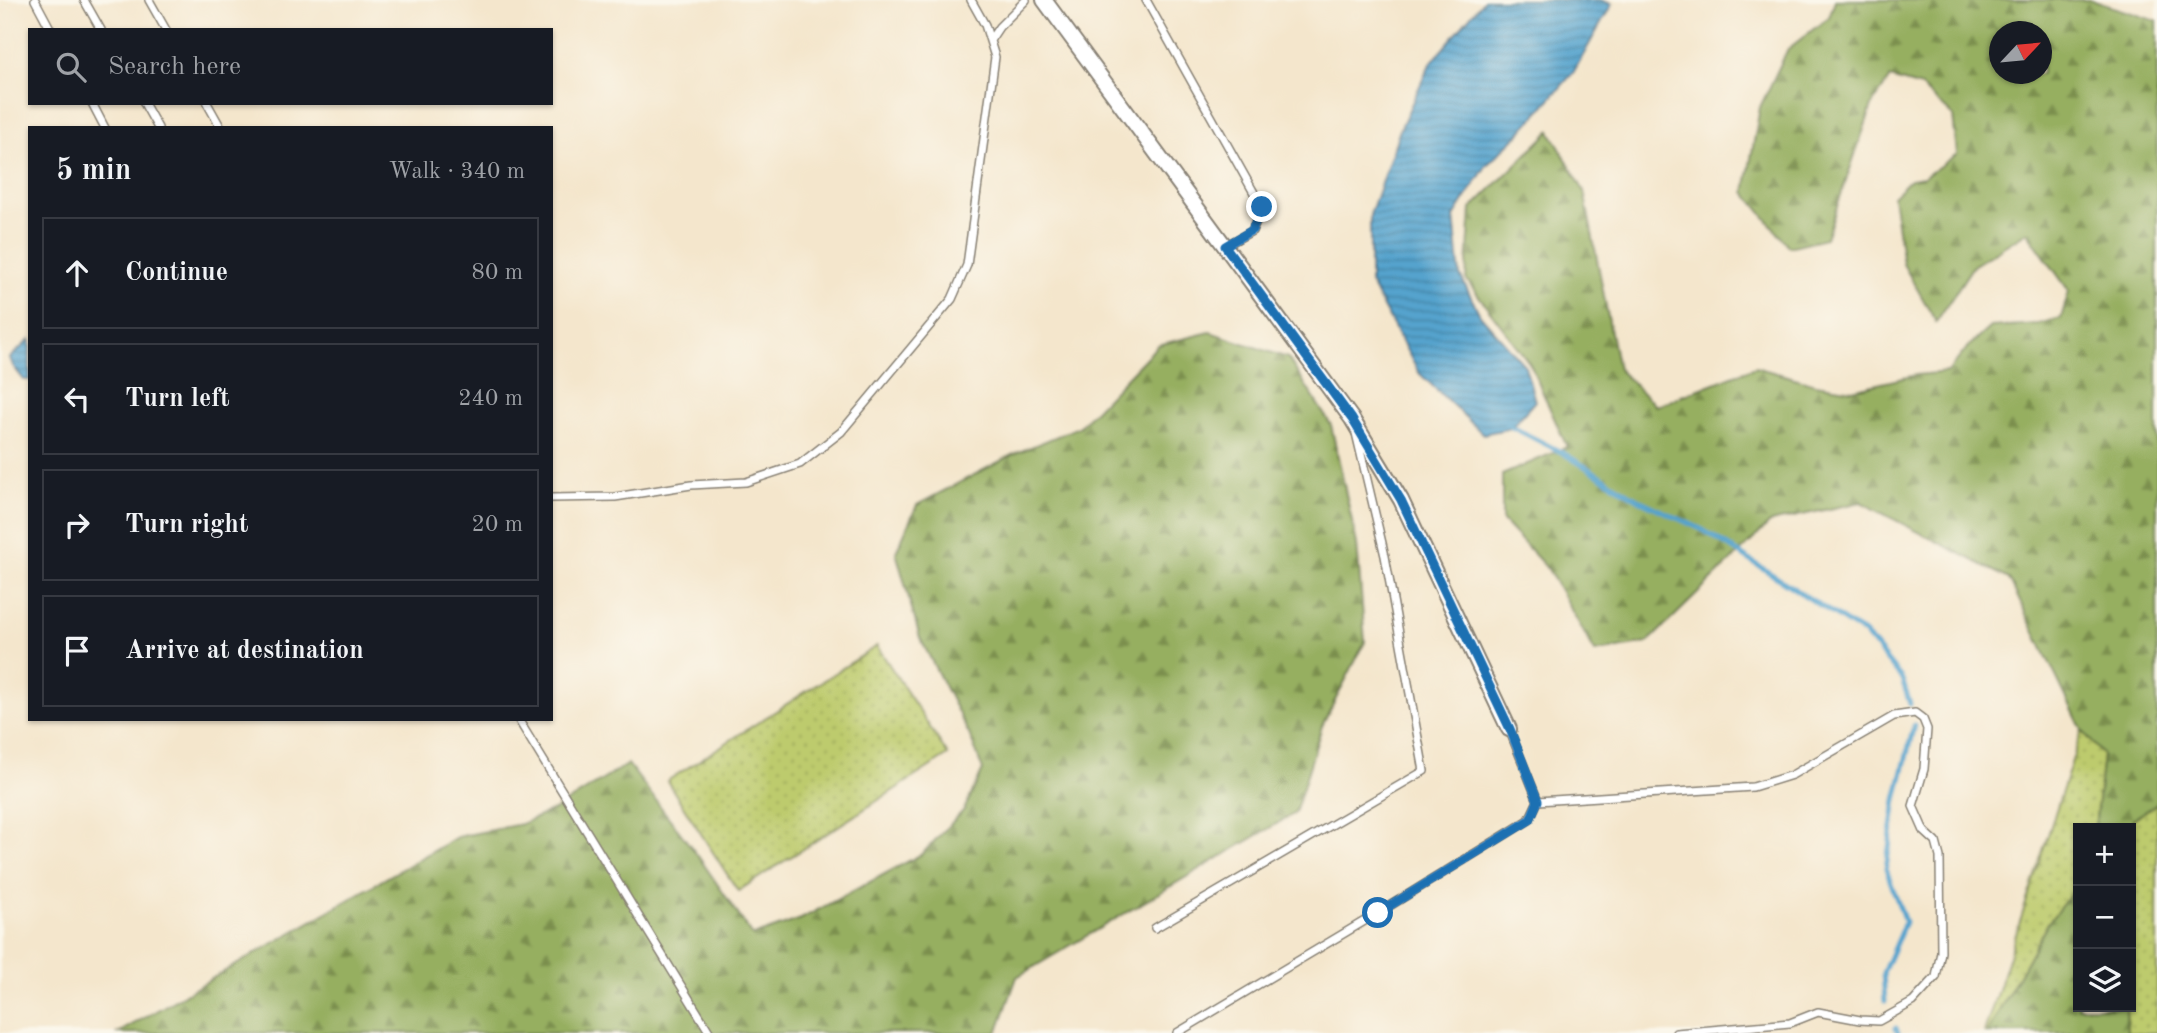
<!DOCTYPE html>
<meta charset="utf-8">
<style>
:root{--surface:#171b24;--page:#20242c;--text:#f1f3f6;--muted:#9ea1a6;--line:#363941}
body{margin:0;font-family:"Old Standard TT",serif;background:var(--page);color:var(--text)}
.controls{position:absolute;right:21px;bottom:21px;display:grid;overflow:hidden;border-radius:0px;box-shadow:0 2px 5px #0004}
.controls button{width:63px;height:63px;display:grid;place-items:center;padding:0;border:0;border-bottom:2px solid var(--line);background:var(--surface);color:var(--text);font:35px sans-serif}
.compass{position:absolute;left:1989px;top:21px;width:63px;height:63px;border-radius:50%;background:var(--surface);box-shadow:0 2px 5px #0004;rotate:64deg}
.stop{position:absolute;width:21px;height:21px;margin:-16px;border:5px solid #1f6fb2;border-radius:50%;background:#fff}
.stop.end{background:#1f6fb2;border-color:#fff;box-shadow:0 2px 7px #0008}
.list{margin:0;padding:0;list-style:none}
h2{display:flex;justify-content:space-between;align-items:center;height:91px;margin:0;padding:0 28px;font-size:30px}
h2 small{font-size:23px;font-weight:400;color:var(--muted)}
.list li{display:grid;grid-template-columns:46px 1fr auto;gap:21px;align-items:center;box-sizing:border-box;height:112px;margin:0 14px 14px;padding:0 14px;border:2px solid var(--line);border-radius:0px}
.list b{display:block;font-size:26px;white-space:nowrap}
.list em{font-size:23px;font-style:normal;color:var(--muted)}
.icon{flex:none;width:38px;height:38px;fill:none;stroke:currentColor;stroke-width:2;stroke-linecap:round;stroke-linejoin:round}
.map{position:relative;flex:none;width:2157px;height:1033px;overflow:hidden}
.search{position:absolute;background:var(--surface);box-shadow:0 2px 5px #0004;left:28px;top:28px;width:525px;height:77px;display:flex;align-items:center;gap:18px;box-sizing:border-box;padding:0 24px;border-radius:0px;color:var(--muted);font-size:26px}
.panel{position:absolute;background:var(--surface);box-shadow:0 2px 5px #0004;left:28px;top:126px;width:525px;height:595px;border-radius:0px}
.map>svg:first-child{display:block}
</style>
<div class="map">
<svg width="2157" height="1033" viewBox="0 0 2157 1033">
<defs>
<pattern id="grass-dots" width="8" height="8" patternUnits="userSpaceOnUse" patternTransform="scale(1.75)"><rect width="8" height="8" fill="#bdcb6d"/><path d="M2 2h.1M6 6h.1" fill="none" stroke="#a2ae5e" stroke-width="1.8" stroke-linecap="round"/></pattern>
<pattern id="forest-firs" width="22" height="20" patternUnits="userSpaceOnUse" patternTransform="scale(1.75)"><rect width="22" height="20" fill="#96af60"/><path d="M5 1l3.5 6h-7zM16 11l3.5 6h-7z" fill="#7a8e4e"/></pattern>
<pattern id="water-rules" width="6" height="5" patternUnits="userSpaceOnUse" patternTransform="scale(1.75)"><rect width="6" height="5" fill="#54a3cd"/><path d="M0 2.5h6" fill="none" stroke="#4584a6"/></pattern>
</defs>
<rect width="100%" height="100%" fill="#fbf7ec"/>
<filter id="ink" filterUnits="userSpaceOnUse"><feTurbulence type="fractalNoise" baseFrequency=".0143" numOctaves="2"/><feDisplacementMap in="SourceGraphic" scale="14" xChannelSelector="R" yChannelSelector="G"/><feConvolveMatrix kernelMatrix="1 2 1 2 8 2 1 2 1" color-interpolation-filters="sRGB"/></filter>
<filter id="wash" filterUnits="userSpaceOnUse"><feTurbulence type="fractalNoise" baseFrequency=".00686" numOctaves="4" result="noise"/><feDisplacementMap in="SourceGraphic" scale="28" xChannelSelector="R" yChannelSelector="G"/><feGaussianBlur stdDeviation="1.57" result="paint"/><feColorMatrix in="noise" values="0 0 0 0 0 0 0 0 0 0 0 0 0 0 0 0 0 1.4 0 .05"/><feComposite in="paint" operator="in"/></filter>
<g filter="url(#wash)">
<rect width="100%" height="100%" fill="#f4e6cc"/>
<path fill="url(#grass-dots)" stroke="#6c7444" stroke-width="2" d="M877,646l71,109 -210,136 -71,-110z
M2082,730l21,25 -8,73h-17v57l-30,38 -61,110h-3z
M2157,804v229h-30l-1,-26h5v-169l2,-19z"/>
<path fill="url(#forest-firs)" stroke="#59663e" stroke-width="2" fill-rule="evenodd" d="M1835,0h256l66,21v783l-24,15 -2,19v-10h-36l8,-73 -21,-25 -73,-151 -148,-77 -90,20 -124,121 -52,9 -47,-83 -46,-49v-45l65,-28 -37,-83 -64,-85 5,-70 79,-78 34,60 34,178 38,37 99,-39 61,17 36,6 64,-15 32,-3 19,-24 23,-21 48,-3 23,-6 8,-27 -42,-59 -54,34 -37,56 -33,-58 -10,-68 18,-17 13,-2 33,-23 -4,-38 -32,-29 -31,-9 -17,25 -47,135 -37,9 -44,-55 15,-85 28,-58 41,-32zM2000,32h42v42h-42z
M1210,332l78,26 43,67 26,119 8,98 -43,84 -27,87 -278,164 -20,56h-879l339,-196 64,-13 33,-14 74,-46 70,92 55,80 48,-17 121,-65 42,-44 19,-40 -14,-36 -49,-96 -24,-86 21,-47 95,-50 67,-28 79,-82z
M2078,885v122h48l1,26h-140l61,-110z"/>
<path fill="url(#water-rules)" stroke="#386074" stroke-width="2" d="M1484,0h116l12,4 -39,69 -54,61 -33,32 -32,51 6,58 20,40 45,51 10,35 -24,27 -28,6 -64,-61 -49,-90v-68l31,-88 29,-63z
M30,339v41h-6l-11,-14 -3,-8z"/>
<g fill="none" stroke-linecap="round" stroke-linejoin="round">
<path stroke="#54a3cd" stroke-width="5" d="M1506,424l57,29 78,48 62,29 163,105 36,44 8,25
M1885,1001l-2,-28 22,-51 -19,-53 10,-69 18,-75
M1896,1028l2,5"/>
</g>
</g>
<g filter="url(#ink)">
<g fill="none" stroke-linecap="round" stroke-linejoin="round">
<g stroke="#888174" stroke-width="10">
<path id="service" d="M35,0l16,30
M84,0l17,30
M149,0l17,30
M1146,0l116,207 -10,24 -27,15
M991,39l8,-12 27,-27
M92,103l13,25
M144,103l14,25
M207,103l14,25
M551,498l64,-1 76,-12 55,-3 54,-18 41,-32 111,-133 15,-34 28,-208 -10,-32 -14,-25
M518,719l192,314
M1538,801l215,-14 39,-12 102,-59 21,-3 8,6 4,10 -3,40 -11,37 11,25 12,11 4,15 1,95 -5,25 -23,25 -34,19 -19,-1 -42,-8 -28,11 -114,10
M1155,928l269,-157 -39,-215 -29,-123
M1177,1033l201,-120 151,-93 9,-19 -29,-72"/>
</g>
<g stroke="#888174" stroke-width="18">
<path id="minor" d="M1044,0l308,419 49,81 108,229"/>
</g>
<use href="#service" stroke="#fff" stroke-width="7"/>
<use href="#minor" stroke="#fff" stroke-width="14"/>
</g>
</g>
<g fill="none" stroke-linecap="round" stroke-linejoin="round" filter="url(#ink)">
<path stroke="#1f6fb2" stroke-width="9" d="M1262,207l-10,23 -27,16 127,173 49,81 109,229 28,72 -8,19 -152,93"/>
</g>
</svg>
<div class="controls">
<button>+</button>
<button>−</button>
<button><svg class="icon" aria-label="layers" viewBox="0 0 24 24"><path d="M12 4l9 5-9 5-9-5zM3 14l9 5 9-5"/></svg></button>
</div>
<svg class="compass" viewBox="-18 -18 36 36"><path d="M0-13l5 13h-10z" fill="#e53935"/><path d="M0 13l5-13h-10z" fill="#9ea1a6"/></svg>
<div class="stop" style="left:1378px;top:913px"></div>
<div class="stop end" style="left:1262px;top:207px"></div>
<div class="search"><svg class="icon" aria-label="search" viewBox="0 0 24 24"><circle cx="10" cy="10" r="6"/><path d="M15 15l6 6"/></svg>Search here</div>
<section class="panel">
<h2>5 min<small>Walk · 340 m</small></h2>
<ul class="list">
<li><svg class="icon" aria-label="ahead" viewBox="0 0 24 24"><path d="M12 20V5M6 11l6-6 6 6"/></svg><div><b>Continue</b></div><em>80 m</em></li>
<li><svg class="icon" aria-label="left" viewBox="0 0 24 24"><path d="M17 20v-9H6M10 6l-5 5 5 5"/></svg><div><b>Turn left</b></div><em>240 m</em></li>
<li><svg class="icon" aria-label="right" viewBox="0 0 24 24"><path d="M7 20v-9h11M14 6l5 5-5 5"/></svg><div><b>Turn right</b></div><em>20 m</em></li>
<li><svg class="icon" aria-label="arrive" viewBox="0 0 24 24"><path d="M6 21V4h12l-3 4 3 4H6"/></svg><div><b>Arrive at destination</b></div></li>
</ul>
</section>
</div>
